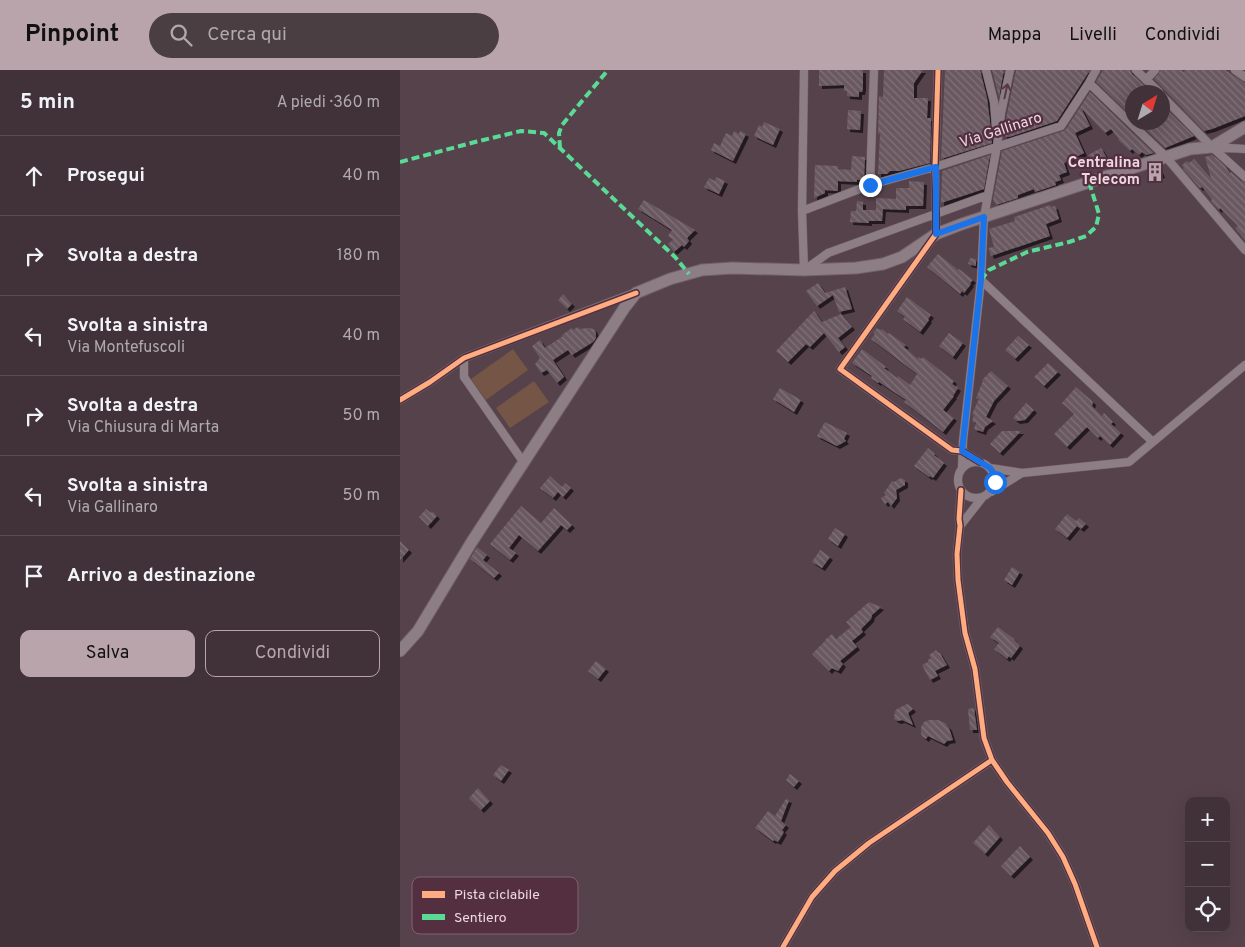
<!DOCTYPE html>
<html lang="it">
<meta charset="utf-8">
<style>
:root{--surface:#403238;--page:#4b3e43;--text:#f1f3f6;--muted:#aeaaae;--line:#594d53;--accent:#b9a4ac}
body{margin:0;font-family:Overpass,sans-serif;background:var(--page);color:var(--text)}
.controls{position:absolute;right:15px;bottom:15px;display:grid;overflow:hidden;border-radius:10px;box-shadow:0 5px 20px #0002}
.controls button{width:45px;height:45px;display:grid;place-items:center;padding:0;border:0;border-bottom:1px solid var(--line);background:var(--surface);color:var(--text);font:25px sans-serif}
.compass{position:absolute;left:725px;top:15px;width:45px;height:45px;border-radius:50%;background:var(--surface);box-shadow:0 5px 20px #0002;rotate:38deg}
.stop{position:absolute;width:15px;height:15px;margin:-11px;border:4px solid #1a73e8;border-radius:50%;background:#fff}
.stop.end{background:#1a73e8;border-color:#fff;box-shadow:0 1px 5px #0008}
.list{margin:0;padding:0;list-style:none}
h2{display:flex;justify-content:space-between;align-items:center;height:65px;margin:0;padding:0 20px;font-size:21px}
h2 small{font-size:16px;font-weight:400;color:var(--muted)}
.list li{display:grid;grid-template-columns:32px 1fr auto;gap:15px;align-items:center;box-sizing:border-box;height:80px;padding:0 20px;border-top:1px solid var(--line)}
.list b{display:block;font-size:19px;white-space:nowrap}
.list p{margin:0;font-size:16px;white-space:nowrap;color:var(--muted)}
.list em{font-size:16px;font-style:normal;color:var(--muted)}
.actions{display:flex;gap:10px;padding:15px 20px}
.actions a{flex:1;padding:11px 0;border:1px solid var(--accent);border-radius:10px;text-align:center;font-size:18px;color:var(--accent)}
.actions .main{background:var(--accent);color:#111}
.icon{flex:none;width:28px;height:28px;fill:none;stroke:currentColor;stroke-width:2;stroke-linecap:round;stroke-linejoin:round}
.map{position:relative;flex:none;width:845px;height:877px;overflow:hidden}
header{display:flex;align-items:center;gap:30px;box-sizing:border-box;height:70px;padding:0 25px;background:var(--accent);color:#111}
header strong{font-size:24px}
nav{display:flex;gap:28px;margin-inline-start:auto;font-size:18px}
.search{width:350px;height:45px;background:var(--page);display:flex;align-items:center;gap:12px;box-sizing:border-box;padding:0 18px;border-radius:28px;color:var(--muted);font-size:19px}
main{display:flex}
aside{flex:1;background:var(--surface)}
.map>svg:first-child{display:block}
</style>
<header>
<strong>Pinpoint</strong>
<div class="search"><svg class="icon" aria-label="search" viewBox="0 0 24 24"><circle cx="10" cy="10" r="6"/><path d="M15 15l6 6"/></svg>Cerca qui</div>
<nav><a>Mappa</a><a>Livelli</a><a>Condividi</a></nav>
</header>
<main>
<aside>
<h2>5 min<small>A piedi · 360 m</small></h2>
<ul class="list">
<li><svg class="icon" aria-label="ahead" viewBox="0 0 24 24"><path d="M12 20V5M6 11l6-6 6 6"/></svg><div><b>Prosegui</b></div><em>40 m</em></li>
<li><svg class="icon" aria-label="right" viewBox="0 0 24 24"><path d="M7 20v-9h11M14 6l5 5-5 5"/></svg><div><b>Svolta a destra</b></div><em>180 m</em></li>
<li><svg class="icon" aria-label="left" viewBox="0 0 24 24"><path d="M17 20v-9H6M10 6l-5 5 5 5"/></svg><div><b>Svolta a sinistra</b><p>Via Montefuscoli</p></div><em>40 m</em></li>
<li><svg class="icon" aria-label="right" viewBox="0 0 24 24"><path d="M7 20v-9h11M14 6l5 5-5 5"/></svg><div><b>Svolta a destra</b><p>Via Chiusura di Marta</p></div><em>50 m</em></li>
<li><svg class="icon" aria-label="left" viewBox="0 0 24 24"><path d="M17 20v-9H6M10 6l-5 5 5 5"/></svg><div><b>Svolta a sinistra</b><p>Via Gallinaro</p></div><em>50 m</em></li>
<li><svg class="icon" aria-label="arrive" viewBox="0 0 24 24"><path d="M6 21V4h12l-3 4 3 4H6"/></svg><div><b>Arrivo a destinazione</b></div></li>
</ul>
<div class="actions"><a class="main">Salva</a><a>Condividi</a></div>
</aside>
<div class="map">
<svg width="845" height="877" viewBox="0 0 845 877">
<defs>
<pattern id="building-back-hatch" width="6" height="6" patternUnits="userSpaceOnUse" patternTransform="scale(1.25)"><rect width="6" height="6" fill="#6a5961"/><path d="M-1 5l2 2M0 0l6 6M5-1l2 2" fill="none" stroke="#807077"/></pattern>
<filter id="shadow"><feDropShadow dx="3" dy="3" stdDeviation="0" flood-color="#0009"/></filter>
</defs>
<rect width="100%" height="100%" fill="#56424b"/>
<path fill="#755545" d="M113,279l15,21 -42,30 -15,-21z
M134,311l15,21 -39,26 -14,-20z"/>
<path fill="url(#building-back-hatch)" filter="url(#shadow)" d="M419,0h44v18l-1,4h-3v5l-12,-1v-5h-3v-6l-25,1z
M484,0h39l-9,13v15h14l-1,20h4l-1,45 -31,8h-9l-3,3h-9l2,-40 -2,-1 1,-37 4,1z
M545,0h35l7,28 5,40v5l-51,16z
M592,0h12l-5,27z
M616,0h74l-33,51 -48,16 -5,-1 3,-22z
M703,0h27l2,4 19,18h-19v25l-36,-35z
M760,0h21l2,2 3,-2h39l20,13v33l-33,13 -8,2 -50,-52 5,-6z
M690,22l64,61 -8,2 -4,-3 -3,3 -7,-6 -2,2 -12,-11 1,-1 -8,-10 -6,4 -24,-25 9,18 -15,7 9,20 -20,10 3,9 -8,3 2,5 -6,2 1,3 -21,7 -1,-3 -16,6v3l-22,7 -3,-6 9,-48 61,-20 3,-2z
M762,35l32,31 -29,12 -27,-26h24z
M448,40l13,1 -1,19 -13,-1z
M364,52l16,7 -7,16 -19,-9 5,-11 3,2z
M334,61l5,3 1,-3 6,3 -13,27 -22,-11 3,-7 6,3 6,-13 6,3z
M701,78l7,12 -14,6 -6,-11z
M590,85l-6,34 -43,14 1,-32z
M812,85l2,2h1l10,9 5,7 1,-1 10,9 4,1v58l-10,-12 3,-2 -18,-18 -1,2 -6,-6 -2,-3 1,-2 -10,-12 -2,1 -17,-19 1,-1 -2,-3 5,-4 2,2 5,-4 17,19 -6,-21z
M452,86l13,1 -1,23h-7v2l-19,-1v10l-13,-1v3l-11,5 1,-33 23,1v3l13,1z
M759,97l3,8 -11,4 -3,-8z
M316,107l9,4 -6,13 -15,-7 5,-9 6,3z
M509,111l15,1 -1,24h-17v4l-23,-1 -1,12h-13v2l-19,-1 1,-11h5l1,-10 6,1v8h13v-12l20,1v-11h13z
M244,130l51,30 -8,8 2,3 -5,6 -2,-2 -8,7 -6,-8 5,-4 -5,-4 4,-6 -34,-21z
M650,135l1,2 4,-1 4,13 -13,5 4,12 -59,20 -3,-8 6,-1 -5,-18 26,-8 -1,-4z
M538,184l20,16 1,-1 14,11 -3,3 1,1 -7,9 -2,-2 -2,3 -33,-27z
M570,188l6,1v7l-8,-2z
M418,213l7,10 20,-6 7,22 -13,3 -6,-17 -16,11 -11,-15z
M163,224l9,10 -5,5 -9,-9z
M507,227l24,18 -3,4 1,1 -9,12 -17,-13 2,-2 -8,-6z
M414,241l8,11 19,-8 11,13 -14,11 7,9 -6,5 -15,-19 -14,14 -4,-3 -18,18 -12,-11z
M178,257l2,2 7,-1 7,1 2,5v4l-3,4 -21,13 -4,-5 -15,10 11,17 -7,6 -10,-13 -6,3 -6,-9 5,-6 -8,-12 8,-6 5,8 18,-12 -1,-1 10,-7 1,2z
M477,258l4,2 1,-1 6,5 1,-1 17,12 -2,2 14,12 1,-2 2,2 2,-2 31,24 -2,3 6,4 -5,8h1l-11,14 11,8 -11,14 -39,-30 2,-2 -27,-18 -1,1 -7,-5 1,-2 -20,-13 10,-14 24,18 -2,1 13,10 1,-2 12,9 7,-11 -46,-35 4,-5 -2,-1z
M549,263l14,10 -10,14 -14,-11z
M618,266l11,9 -14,14 -10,-9z
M648,293l10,9 -14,14 -10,-9z
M591,301l17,15 -14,15 -8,16 7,4 -8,6 -2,5 -9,-3 2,-6 -4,-2 2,-6 -2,-1 7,-15 -3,-1 7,-17 -1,-1z
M676,317l17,15 -1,4 10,10 2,-3 9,9 -2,2 10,9 -11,12 -10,-9 -2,2 -11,-11 -20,20 -13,-13 20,-20 -12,-11z
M380,318l21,12 -7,12 -21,-13z
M626,333l8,7 -9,10 -8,1 -4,-3z
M425,352l22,11 -3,6 2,2 -9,5 -20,-10z
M602,361h19l-21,22 -10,-9z
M528,378l7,6 -1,1 10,8 -11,15 -3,-2 -1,1 -15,-11z
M150,406l12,11 3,-4 6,5 -8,9 -5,-5 -5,6 -13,-10z
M501,408l4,2v5l-9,5 1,8 -6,8 -3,-4 -3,2 -4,-6 5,-3 -2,-2 8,-12 2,1z
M121,436l20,17 13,-15 18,17 -5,5 -6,-5 -23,26 -19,-16 -10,13 7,5 -6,7 -20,-16z
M26,439l5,4 1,-2 5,5 -9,10 -9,-9z
M667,444l9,7 3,-3 7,6 -5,5 -4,-3 -10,12 -12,-9z
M435,458l10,6 -7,12 -10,-7z
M0,471l9,9 -9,10z
M77,477l10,8 -4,5 16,13 -5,5 -24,-19z
M420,480l10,7 -8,11 -10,-6z
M612,497l8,5 -8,13 -8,-5z
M469,532l12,5 -9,8 -1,4 -10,10 2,3 -11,9 5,6 -17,14 3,3 -5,7 -6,-3 -3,3 -17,-17 13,-13v-1l7,-6 4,5 15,-12 -5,-5z
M598,557l16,12v1l6,6 -9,12 -2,-2 -2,3 -13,-10 5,-6 -9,-6z
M536,580l2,3 1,-1 8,13 -12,6 3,5 -8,4 -8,-15 6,-3v-2l3,-2 -2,-3z
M196,591l10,8 -8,10 -10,-8z
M507,634l2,1 4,4 -5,4 5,12 -11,-5 -4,1 -4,-2 1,-8 2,-2z
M574,638l3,22h-7l-2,-21z
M529,650h9l7,3 4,5 4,12 -6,1 -3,3 -16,-8 -2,3 -4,-3 -1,-3v-6l3,-5z
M101,695l8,5 -8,11 -8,-6z
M390,704l9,7 -5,6 -8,-7z
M78,718l12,13 -9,9 -12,-12z
M386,729l3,1 -8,21 5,4 -4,5 2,2 -6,10 -4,-2 -1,1 -18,-13 13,-17 7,5z
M589,755l11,12 -15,17 -12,-11z
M620,776l10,11 -19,19 -10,-10z"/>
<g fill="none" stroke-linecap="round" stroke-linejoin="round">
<g stroke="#715f68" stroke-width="9">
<path id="minor" d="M538,0l-3,97 1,47v20l-96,135 112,81 10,1 18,11
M586,0l8,32 2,25
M736,0l23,22
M835,0l10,7
M746,10l9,-10
M689,13l77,74 79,93
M762,26l50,51 33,30
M812,77l33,2
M470,115l4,-115
M402,141l68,-26 65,-18 126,-41 28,-43 7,-13
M406,199l22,-16 160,-58
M404,200l-2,-59 2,-141
M581,210l172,162
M64,288v19l60,86
M0,330l30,-18 34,-24 170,-65
M558 410a18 18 0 1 1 36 0a18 18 0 1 1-36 0Z
M562,398l1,-27 18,-161 3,-63 13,-71 4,-33 9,-43
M590,398l32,5 -31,19
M622,403l107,-11 116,-97
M561,420l-2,29 1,7 -3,28 1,26 7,53 10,36 9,69 8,22 15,22 41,51 15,24 12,27 22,63
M560,456l22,-28
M383,877l29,-50 23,-26 34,-28 123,-83"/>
</g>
<g stroke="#715f68" stroke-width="13">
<path id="secondary" d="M0,581l18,-20 53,-88 154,-236 11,-14 34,-14 32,-9 30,-2 72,2 52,-2 27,-4 19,-7 34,-23 26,-10 228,-75 22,-2 33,-20"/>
</g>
<use href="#minor" stroke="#8d7e85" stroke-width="8"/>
<use href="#secondary" stroke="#8d7e85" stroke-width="11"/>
<path stroke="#5adb95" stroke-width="4" stroke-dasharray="8 4" stroke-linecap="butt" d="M160,78l-1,-15 3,-8 46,-55
M0,92l75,-20 46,-11 23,2 131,124 14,17
M581,210l8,-10 38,-18 42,-10 17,-6 10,-9 3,-13 -10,-32"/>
<g stroke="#532f3f" stroke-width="8">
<path id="cycleway" d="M538,0l-3,97 1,47v20l-96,135 112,81 10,1 18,11
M0,330l30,-18 34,-24 172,-65
M561,420l-2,29 1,7 -3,28 1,26 7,53 10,36 9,69 8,22 15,22 41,51 15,24 12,27 22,63
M383,877l29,-50 23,-26 34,-28 123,-83"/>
</g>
<use href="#cycleway" stroke="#ffac80" stroke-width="5"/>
</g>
<defs><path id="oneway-shaft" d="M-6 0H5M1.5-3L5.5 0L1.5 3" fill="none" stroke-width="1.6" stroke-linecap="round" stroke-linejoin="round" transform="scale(1.25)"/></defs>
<use stroke="#593746" href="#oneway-shaft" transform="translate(606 21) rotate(-78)"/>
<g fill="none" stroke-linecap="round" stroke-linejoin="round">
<path stroke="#1a73e8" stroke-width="6" d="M470,115l66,-18v67l48,-17 -3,63 -19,171 28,17 3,4 2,10"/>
</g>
<defs>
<g id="building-bare" transform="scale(1.5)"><path d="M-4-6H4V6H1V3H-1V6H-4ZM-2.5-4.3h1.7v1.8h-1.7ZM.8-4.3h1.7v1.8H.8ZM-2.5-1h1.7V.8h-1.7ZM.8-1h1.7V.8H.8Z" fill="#b9a4ac" stroke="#532f3f" stroke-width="2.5" paint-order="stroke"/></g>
</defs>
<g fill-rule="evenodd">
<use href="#building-bare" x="755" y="102"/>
</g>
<g text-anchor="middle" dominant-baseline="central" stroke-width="4.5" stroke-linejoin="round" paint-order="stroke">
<g font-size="15" fill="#efd8e1" stroke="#532f3f">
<text transform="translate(601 61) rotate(-18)">Via Gallinaro</text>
</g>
<g font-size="15" font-weight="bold" fill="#efd8e1" stroke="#532f3f" text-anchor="end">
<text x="740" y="93">Centralina<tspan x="740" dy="17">Telecom</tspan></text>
</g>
</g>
<rect x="12" y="807" width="166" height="57" rx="8" fill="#532f3f" stroke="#826270" stroke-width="1"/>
<rect x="22" y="821" width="23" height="7" fill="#ffac80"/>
<rect x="22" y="844" width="23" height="6" fill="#5adb95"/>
<g font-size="14" fill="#efd8e1">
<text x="54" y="829">Pista ciclabile</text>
<text x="54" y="852">Sentiero</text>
</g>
</svg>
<div class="controls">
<button>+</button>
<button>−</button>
<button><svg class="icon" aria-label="locate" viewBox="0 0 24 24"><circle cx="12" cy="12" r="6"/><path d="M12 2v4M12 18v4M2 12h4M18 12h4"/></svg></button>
</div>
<svg class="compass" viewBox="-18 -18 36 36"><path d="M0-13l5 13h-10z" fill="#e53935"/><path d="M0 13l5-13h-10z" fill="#aeaaae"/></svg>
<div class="stop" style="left:595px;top:412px"></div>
<div class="stop end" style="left:470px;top:115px"></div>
</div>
</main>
